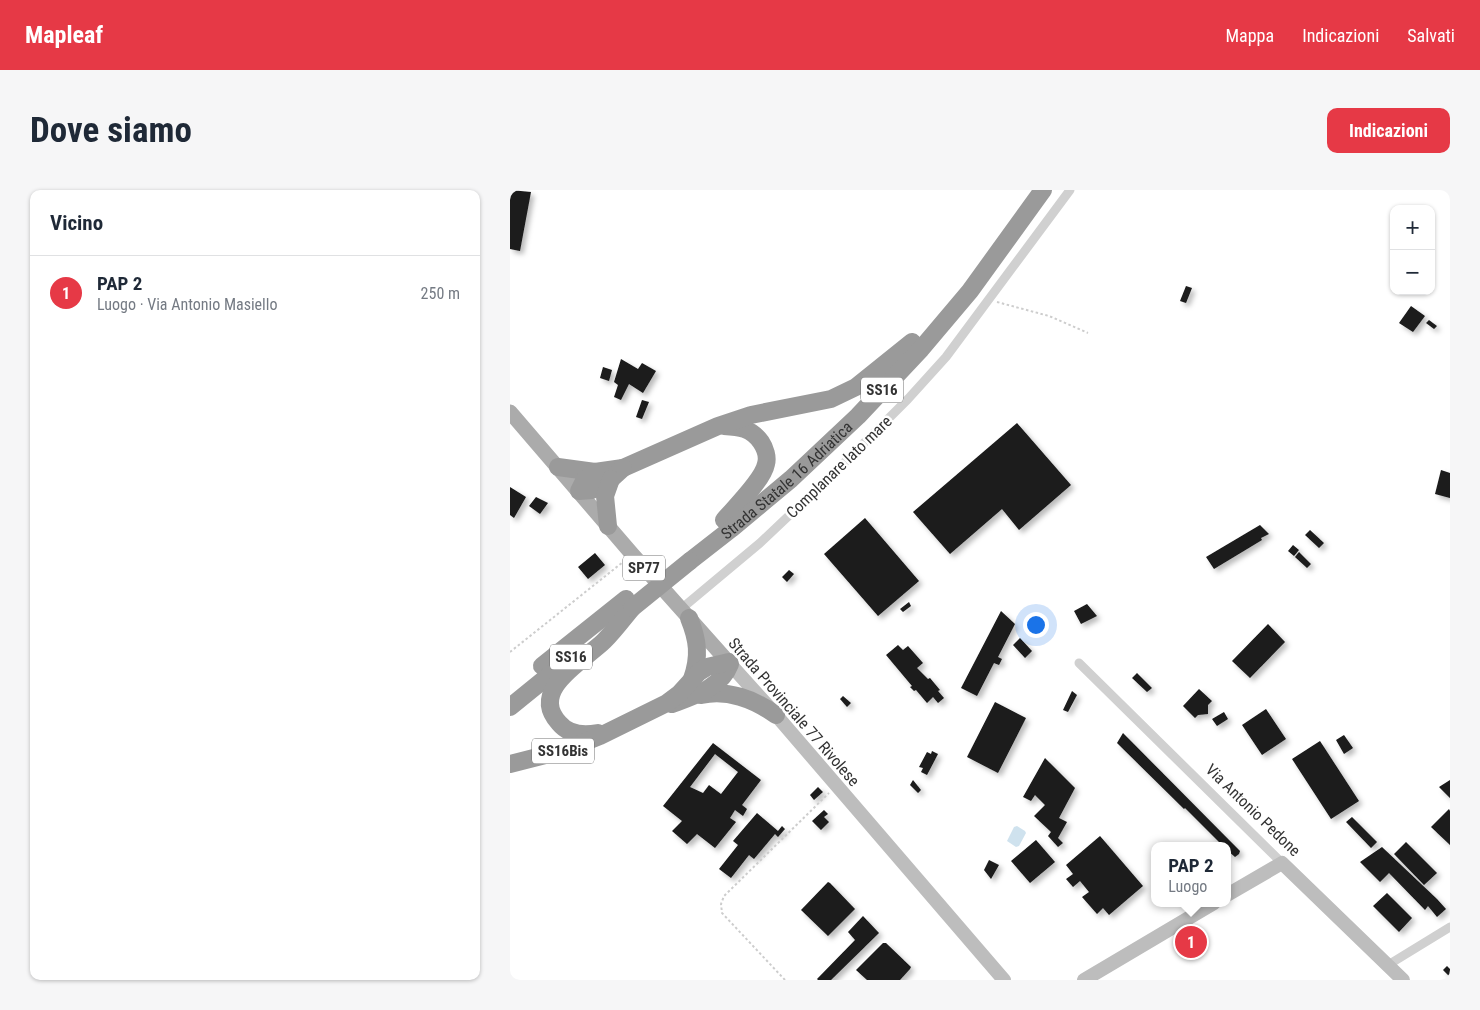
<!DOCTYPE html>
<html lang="it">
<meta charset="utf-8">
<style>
:root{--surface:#fff;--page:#f6f6f7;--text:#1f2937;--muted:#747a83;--line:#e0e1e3;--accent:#e63946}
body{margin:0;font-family:"Roboto Condensed",sans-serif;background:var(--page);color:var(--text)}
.controls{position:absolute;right:15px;top:15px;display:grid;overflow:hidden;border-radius:10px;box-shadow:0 1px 4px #0004}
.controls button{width:45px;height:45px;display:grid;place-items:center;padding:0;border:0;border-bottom:1px solid var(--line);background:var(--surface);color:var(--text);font:25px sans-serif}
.you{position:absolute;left:525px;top:434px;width:18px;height:18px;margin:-12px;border:4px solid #fff;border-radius:50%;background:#1a73e8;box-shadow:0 0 0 8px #1a73e833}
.badge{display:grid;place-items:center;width:32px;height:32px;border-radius:50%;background:var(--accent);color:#fff;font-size:16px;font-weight:700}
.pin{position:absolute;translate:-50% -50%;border:2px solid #fff;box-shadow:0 1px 5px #0006}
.popup{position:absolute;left:641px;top:652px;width:80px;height:65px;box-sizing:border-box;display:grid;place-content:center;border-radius:10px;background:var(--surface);filter:drop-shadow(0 1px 4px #0005);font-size:16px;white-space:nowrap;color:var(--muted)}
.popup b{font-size:19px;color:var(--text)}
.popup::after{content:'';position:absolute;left:50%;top:100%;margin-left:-10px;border:10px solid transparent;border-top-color:var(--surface)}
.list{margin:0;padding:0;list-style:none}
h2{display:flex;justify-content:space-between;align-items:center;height:65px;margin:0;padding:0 20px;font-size:21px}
h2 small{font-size:16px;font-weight:400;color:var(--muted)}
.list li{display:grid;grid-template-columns:32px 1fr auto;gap:15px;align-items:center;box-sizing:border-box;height:75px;padding:0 20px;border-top:1px solid var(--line)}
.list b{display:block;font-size:19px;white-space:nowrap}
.list p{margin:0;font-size:16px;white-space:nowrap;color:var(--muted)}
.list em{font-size:16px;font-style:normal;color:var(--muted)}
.map{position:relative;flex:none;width:940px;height:790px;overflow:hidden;border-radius:10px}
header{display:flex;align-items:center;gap:30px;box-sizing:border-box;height:70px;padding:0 25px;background:var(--accent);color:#fff}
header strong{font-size:24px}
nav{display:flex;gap:28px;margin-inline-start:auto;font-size:18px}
.intro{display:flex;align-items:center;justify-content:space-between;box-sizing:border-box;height:120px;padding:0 30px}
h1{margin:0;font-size:35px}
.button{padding:12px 22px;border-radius:10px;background:var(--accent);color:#fff;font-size:18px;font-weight:700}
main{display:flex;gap:30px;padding:0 30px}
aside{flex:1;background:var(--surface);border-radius:10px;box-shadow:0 1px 4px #0004}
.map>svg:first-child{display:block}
</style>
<header>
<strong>Mapleaf</strong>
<nav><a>Mappa</a><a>Indicazioni</a><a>Salvati</a></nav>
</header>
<div class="intro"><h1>Dove siamo</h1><a class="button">Indicazioni</a></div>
<main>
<aside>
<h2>Vicino<small></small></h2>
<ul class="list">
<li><span class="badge">1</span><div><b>PAP 2</b><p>Luogo · Via Antonio Masiello</p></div><em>250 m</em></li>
</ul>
</aside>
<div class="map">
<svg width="940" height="790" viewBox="0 0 940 790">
<defs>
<filter id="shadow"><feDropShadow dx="3.5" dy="3.5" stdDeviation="2.5" flood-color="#0004"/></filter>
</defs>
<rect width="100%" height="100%" fill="#fff"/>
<path fill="#cfe2ee" d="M507,636l8,5 1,2 -7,13 -3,1 -9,-6 7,-14z"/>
<path fill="#1a1a1a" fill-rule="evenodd" filter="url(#shadow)" d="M0,0l21,2 -11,59 -10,-2z
M676,96l6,2 -6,15 -6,-2z
M901,116l14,10 -12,16 -14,-9z
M919,130l8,6 -3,3 -8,-6z
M111,169l17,10 4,-6 14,8 -13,22 -14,-9 -8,16 -7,-3 4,-12 -4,-3z
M93,177l9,3 -3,11 -9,-3z
M132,210l7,2 -7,17 -6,-2z
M507,233l54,62 -52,45 -17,-21 -52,45 -37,-42z
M931,280l9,3v25l-15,-4z
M0,297l16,10 -12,21 -4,-3z
M26,307l12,6 -8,11 -11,-8z
M355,328l54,63 -41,35 -54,-62z
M750,335l9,9 -8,4 1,2 -48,29 -8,-12z
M800,340l14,13 -5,5 -14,-13z
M783,355l6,5 -5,6 -6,-5z
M789,362l12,12 -4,4 -12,-11z
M85,363l10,12 -17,14 -10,-12z
M279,380l5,4 -7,8 -5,-5z
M399,412l2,4 -8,6 -3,-3z
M577,414l10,12 -16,8 -7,-13z
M491,421l14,13 -17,33 4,2 -3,6 -5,-2 -17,33 -16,-8z
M758,434l17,18 -35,36 -18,-17z
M510,448l12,13 -7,7 -12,-13z
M388,455l5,5 5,-4 15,17 -6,5 11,11 2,-1 10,12 -2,1 6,7 -6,5 -5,-6 -6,6 -11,-13 -2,1 -4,-4 2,-1 -26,-31z
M627,483l15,15 -5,4 -15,-14z
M689,499l13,12 -4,4v9l-10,1 -3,3 -12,-12z
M562,501l5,4 -9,17 -5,-2z
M333,506l8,7 -4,4 -7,-8z
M485,512l31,16 -28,55 -31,-16z
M756,519l20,30 -24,16 -20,-30z
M714,522l4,7 -11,7 -5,-7z
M613,543l117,118 -1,3 -4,3 -8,-7v-4h-4l-38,-38 -1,1 -67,-66z
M834,545l9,13 -9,6 -8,-14z
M810,551l39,60 -28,18 -39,-60z
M203,553l48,37 -19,25 5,4 -4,7 -8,-6 -5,8 6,4 -21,26 -18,-14 -10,10 -15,-13 10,-10 -19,-15zM205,564l23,18 -17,22 -12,-9 -6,8 -13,-6z
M422,561l6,3 -11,21 -6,-3 2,-4 -4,-1 8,-15 4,2z
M535,568l30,30 -16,30 8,4 -9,16 5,5 -5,4 -10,-11 3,-4 -17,-16 11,-11 -10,-10 -4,6 -8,-4z
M403,590l8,10 -3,3 -8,-8z
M940,590v18l-11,-11z
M308,597l5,5 -9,8 -4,-5z
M939,619l1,2v34l-19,-18z
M314,620l4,4 -4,3 5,5 -8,8 -9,-9z
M247,623l21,18 4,-5 3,3 -7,8 -3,-3 -21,25 -5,-4 -18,23 -12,-9 19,-24 -5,-4z
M842,627l25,25 -6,6 -25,-26z
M590,646l43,50 -34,29 -6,-7 -6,6 -15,-17 7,-5 -9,-11 -7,6 -7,-8 7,-5 -7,-9z
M526,650l19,22 -25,21 -19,-22z
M896,652l31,31 -13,12 -30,-31z
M872,657l55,52 9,10 -9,8 -9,-11 -3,4 -36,-37 -9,9 -20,-20z
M479,670l10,5 -8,14 -7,-9z
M318,692l2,1 25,26 -27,27 -27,-26z
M877,703l25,25 -13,14 -26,-26z
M353,726l16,17 -48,47h-13l-1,-1 38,-39 -7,-8z
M373,753h3l25,24 -1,2 -10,11h-33l-11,-10z
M937,776l3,3v8l-7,-7z"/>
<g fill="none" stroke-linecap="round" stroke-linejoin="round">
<path stroke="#cdcdcd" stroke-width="2" stroke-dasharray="2.5 2.5" stroke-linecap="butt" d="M487,112l52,14 39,17
M0,462l113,-90
M275,790l-63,-67 -1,-9 3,-8 105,-103"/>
<path stroke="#d0d0d0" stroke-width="9" d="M171,419l79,-66 74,-70 74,-74 38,-42 124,-167
M569,473l203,200
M878,775l62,-38"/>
<path stroke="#bdbdbd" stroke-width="14" d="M220,474l46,51 228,265
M717,705l55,-32 121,117
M574,790l130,-77"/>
<path stroke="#ababab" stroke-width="15" d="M0,222l122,142 98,110"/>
<g stroke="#9a9a9a" stroke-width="18">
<path d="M214,236c16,1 27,2 37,16 4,6 7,15 5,22 -3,16 -31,43 -42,56"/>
<path d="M48,277l37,5 28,-4 95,-42 33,-11 80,-16 25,-12 56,-45"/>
<path d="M85,282l-10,7 -6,12 13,-1 19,-11 12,-11"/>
<path d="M98,336l-3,-30 6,-17"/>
<path id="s1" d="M180,371l41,-32 60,-50 67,-63 63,-67 49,-58 73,-101"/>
<path d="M179,428c9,22 11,38 3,61"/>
<path d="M32,476l84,-67"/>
<path d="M191,505c26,-6 53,4 75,20"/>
<path d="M162,514c22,-8 49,-16 58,-40"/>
<path d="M0,517l53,-43"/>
<path d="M88,543c-15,3 -29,2 -39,-10 -31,-34 26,-63 45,-82 10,-10 19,-22 28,-33"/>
<path d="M0,574l55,-14 35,-14 67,-33 12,-9 20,-22 8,-5 22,-5"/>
</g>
<path stroke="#9a9a9a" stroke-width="18" d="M122,418l58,-47"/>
</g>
<g text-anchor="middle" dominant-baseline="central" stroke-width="5" stroke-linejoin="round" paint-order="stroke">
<g fill="#fff" stroke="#707070" stroke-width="1">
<rect x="351" y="187.5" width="42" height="25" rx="4"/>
<rect x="113" y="365.5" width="42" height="25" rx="4"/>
<rect x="40" y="454.5" width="42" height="25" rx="4"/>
<rect x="22" y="548.5" width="62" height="25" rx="4"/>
</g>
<g font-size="15" font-weight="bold" fill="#333">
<text x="372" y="200">SS16</text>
<text x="134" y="378">SP77</text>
<text x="61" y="467">SS16</text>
<text x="53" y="561">SS16Bis</text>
</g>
<g font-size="16" fill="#333" stroke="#fff">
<text transform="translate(329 277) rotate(-44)">Complanare lato mare</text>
<text stroke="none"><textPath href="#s1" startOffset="126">Strada Statale 16 Adriatica</textPath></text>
<text transform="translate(284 522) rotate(49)">Strada Provinciale 77 Rivolese</text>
<text transform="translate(743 620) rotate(44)">Via Antonio Pedone</text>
</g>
</g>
</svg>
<div class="controls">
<button>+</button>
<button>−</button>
</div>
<div class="you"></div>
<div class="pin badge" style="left:681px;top:752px">1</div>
<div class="popup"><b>PAP 2</b>Luogo</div>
</div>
</main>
